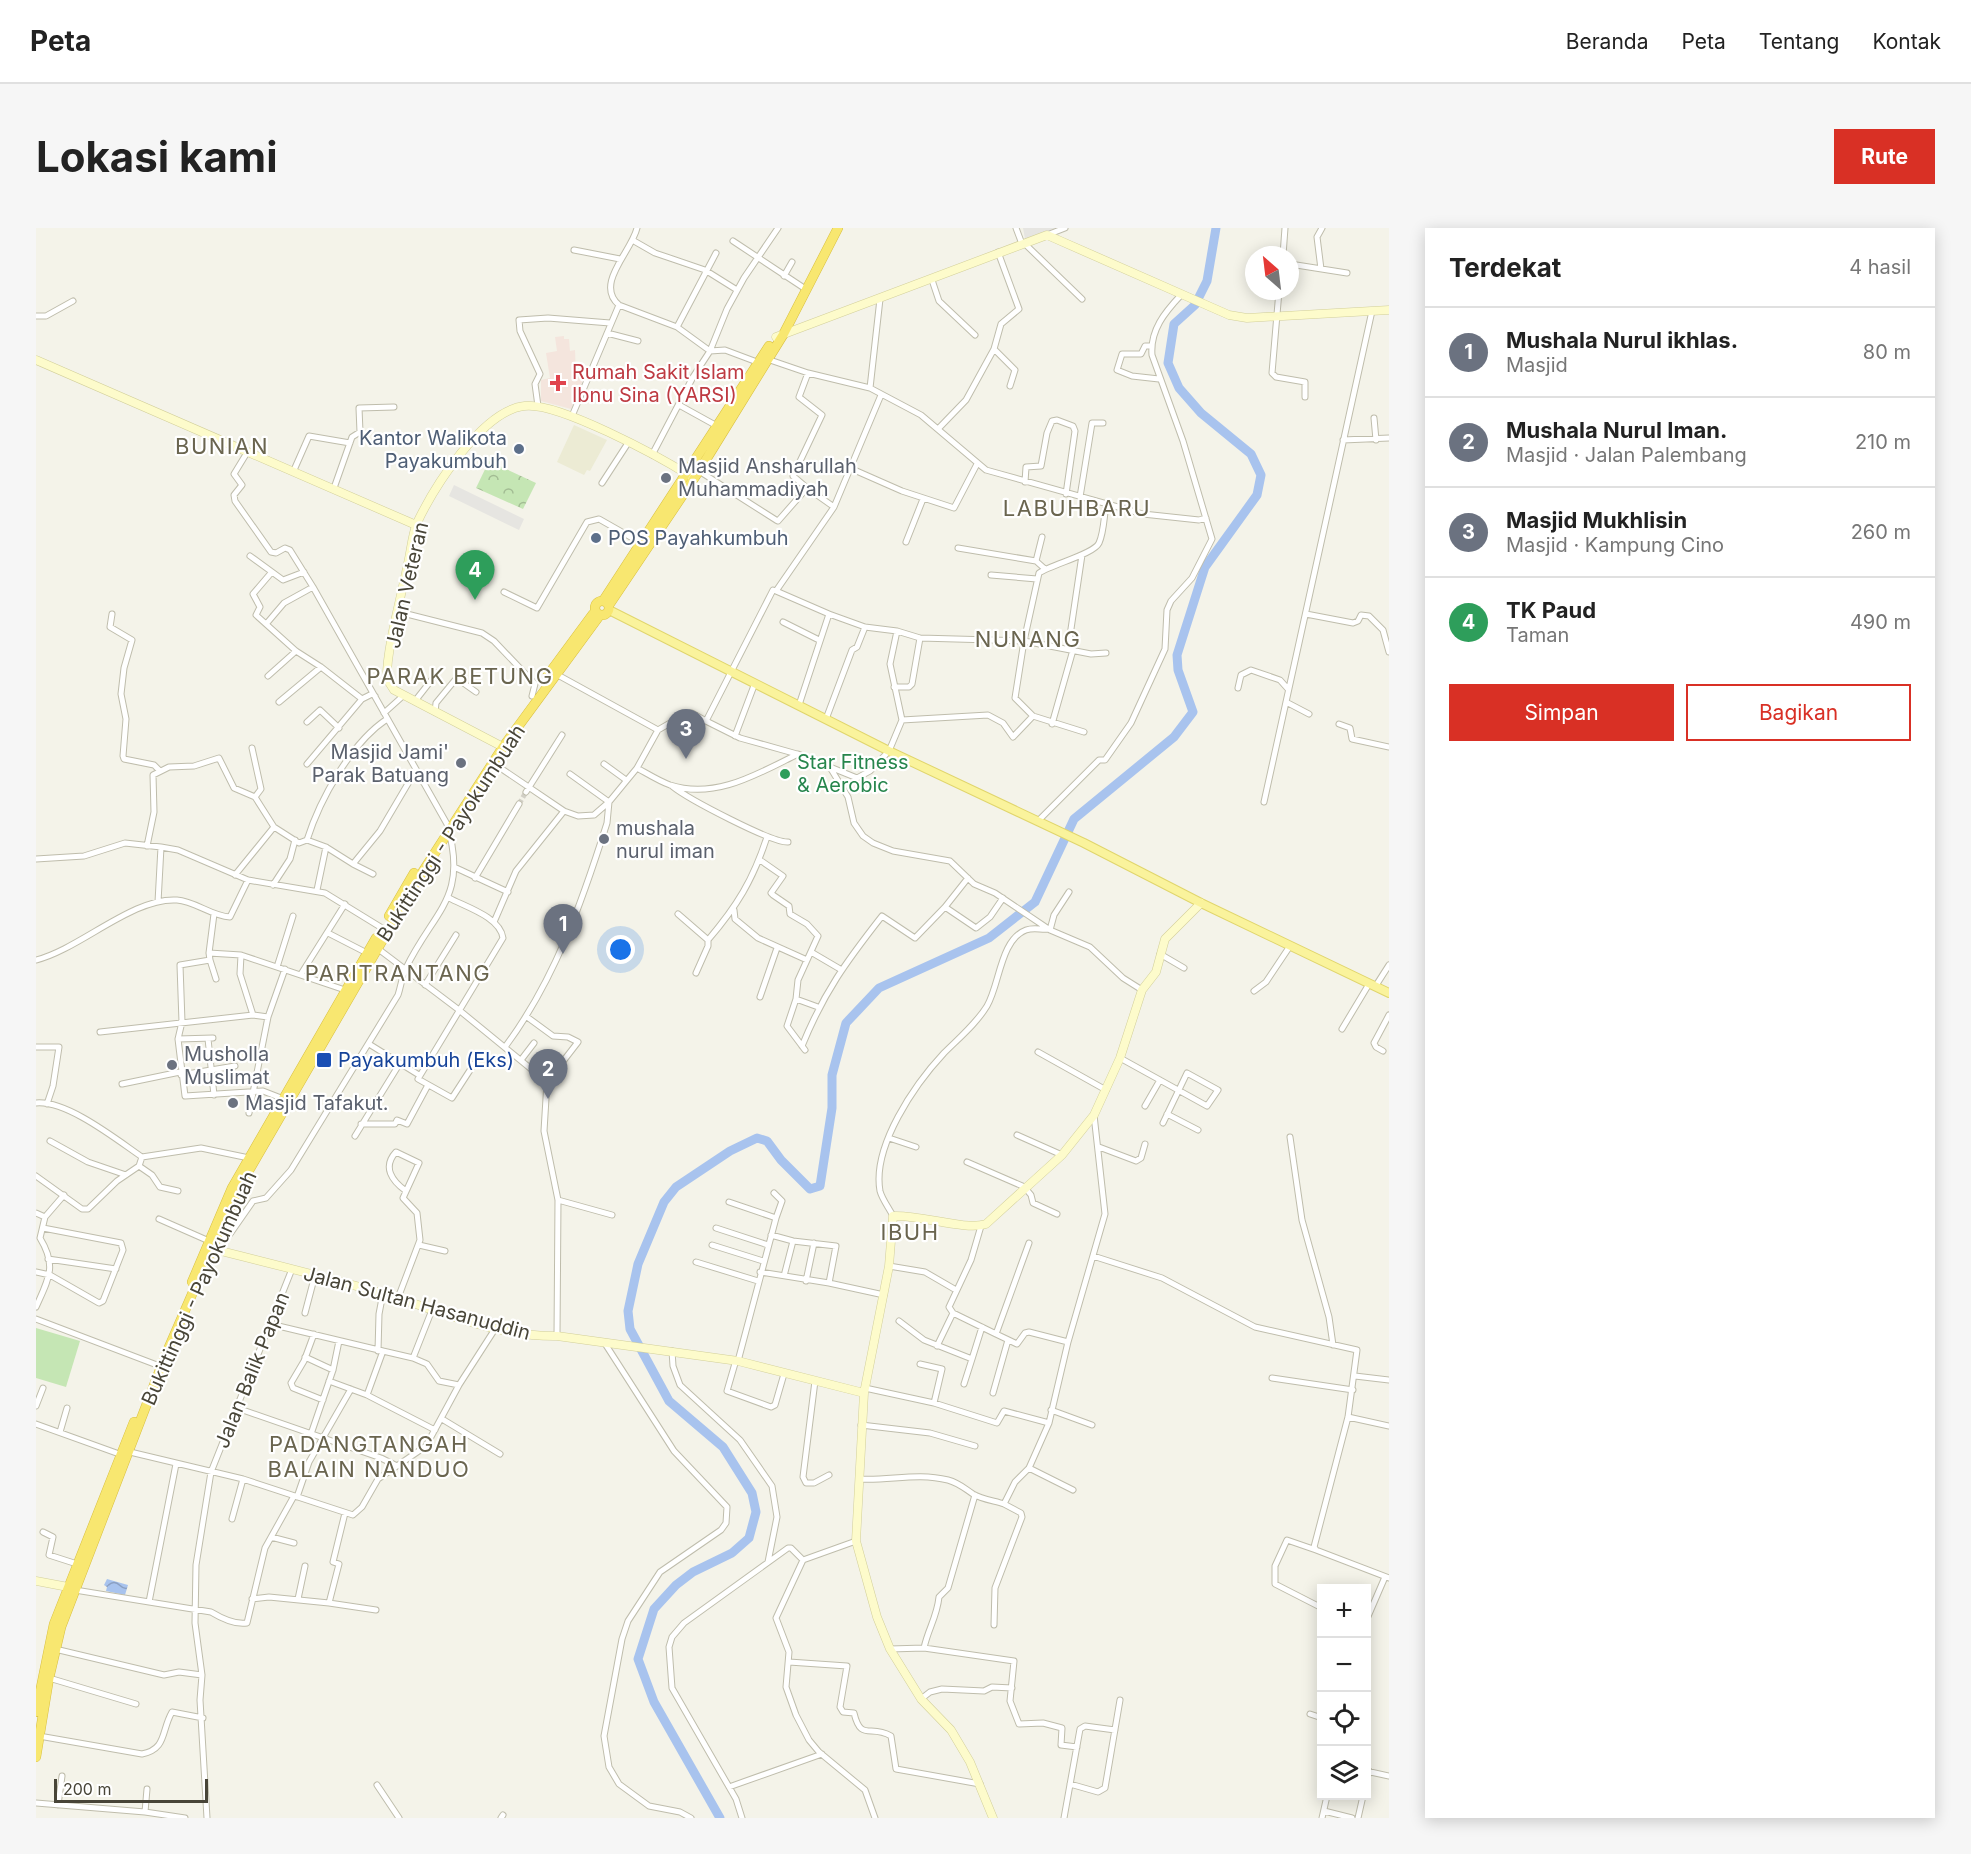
<!DOCTYPE html>
<html lang="id">
<meta charset="utf-8">
<style>
:root{--surface:#fff;--page:#f6f6f6;--text:#222;--muted:#767676;--line:#e0e0e0;--accent:#d93025}
body{margin:0;font-family:Inter,sans-serif;background:var(--page);color:var(--text)}
.controls{position:absolute;right:18px;bottom:18px;display:grid;overflow:hidden;border-radius:0px;box-shadow:0 3px 15px #0003}
.controls button{width:54px;height:54px;display:grid;place-items:center;padding:0;border:0;border-bottom:2px solid var(--line);background:var(--surface);color:var(--text);font:30px sans-serif}
.compass{position:absolute;left:1209px;top:18px;width:54px;height:54px;border-radius:50%;background:var(--surface);box-shadow:0 3px 15px #0003;rotate:332deg}
.scale{position:absolute;left:18px;bottom:15px;width:154px;box-sizing:border-box;padding-left:6px;border:3px solid #484538;border-top:0;font-size:16px;line-height:21px;white-space:nowrap;color:#484538;-webkit-text-stroke:4px #fff;paint-order:stroke}
.you{position:absolute;left:585px;top:722px;width:21px;height:21px;margin:-15px;border:4px solid #fff;border-radius:50%;background:#1a73e8;box-shadow:0 0 0 9px #1a73e833}
.badge{display:grid;place-items:center;width:39px;height:39px;border-radius:50%;background:var(--accent);color:#fff;font-size:20px;font-weight:700}
.pin{position:absolute;translate:-50% -50px;filter:drop-shadow(0 2px 3px #0008)}
.pin::after{content:'';position:absolute;top:32px;width:21px;height:18px;background:inherit;clip-path:polygon(0 0,100% 0,50% 100%)}
.list{margin:0;padding:0;list-style:none}
h2{display:flex;justify-content:space-between;align-items:center;height:78px;margin:0;padding:0 24px;font-size:26px}
h2 small{font-size:20px;font-weight:400;color:var(--muted)}
.list li{display:grid;grid-template-columns:39px 1fr auto;gap:18px;align-items:center;box-sizing:border-box;height:90px;padding:0 24px;border-top:2px solid var(--line)}
.list b{display:block;font-size:22px;white-space:nowrap}
.list p{margin:0;font-size:20px;white-space:nowrap;color:var(--muted)}
.list em{font-size:20px;font-style:normal;color:var(--muted)}
.actions{display:flex;gap:12px;padding:18px 24px}
.actions a{flex:1;padding:14px 0;border:2px solid var(--accent);border-radius:0px;text-align:center;font-size:21px;color:var(--accent)}
.actions .main{background:var(--accent);color:#fff}
.icon{flex:none;width:33px;height:33px;fill:none;stroke:currentColor;stroke-width:2;stroke-linecap:round;stroke-linejoin:round}
.map{position:relative;flex:none;width:1353px;height:1590px;overflow:hidden;border-radius:0px}
header{display:flex;align-items:center;gap:36px;box-sizing:border-box;height:84px;padding:0 30px;background:var(--surface);border-bottom:2px solid var(--line)}
header strong{font-size:28px}
nav{display:flex;gap:33px;margin-inline-start:auto;font-size:21px}
.intro{display:flex;align-items:center;justify-content:space-between;box-sizing:border-box;height:144px;padding:0 36px}
h1{margin:0;font-size:42px}
.button{padding:15px 27px;border-radius:0px;background:var(--accent);color:#fff;font-size:21px;font-weight:700}
main{display:flex;gap:36px;padding:0 36px}
aside{flex:1;background:var(--surface);border-radius:0px;box-shadow:0 3px 15px #0003}
.map>svg:first-child{display:block}
</style>
<header>
<strong>Peta</strong>
<nav><a>Beranda</a><a>Peta</a><a>Tentang</a><a>Kontak</a></nav>
</header>
<div class="intro"><h1>Lokasi kami</h1><a class="button">Rute</a></div>
<main>
<div class="map">
<svg width="1353" height="1590" viewBox="0 0 1353 1590">
<defs>
<pattern id="forest-crowns" width="20" height="18" patternUnits="userSpaceOnUse" patternTransform="scale(1.5)"><rect width="20" height="18" fill="#c5e6b4"/><path d="M2 6a3 3 0 1 1 6 0M12 15a3 3 0 1 1 6 0" fill="none" stroke="#a2bc93"/></pattern>
<pattern id="water-waves" width="16" height="10" patternUnits="userSpaceOnUse" patternTransform="scale(1.5)"><rect width="16" height="10" fill="#a8c3ee"/><path d="M0 5q4-4 8 0t8 0" fill="none" stroke="#8ba0c2"/></pattern>
</defs>
<rect width="100%" height="100%" fill="#f4f3e9"/>
<path fill="#ecebd4" d="M538,197l33,15 -17,31 -3,-1 -3,5 -27,-13z"/>
<path fill="#f4e5dd" d="M528,108v3h5l1,12 5,-1 1,24 8,4 -13,31 -30,-8v-21l9,-2 -4,-25 11,-2 -2,-14z"/>
<path fill="url(#forest-crowns)" d="M453,233l47,22 -13,26 -47,-21z"/>
<path fill="#c5e6b4" d="M0,1100l44,13 -14,46 -30,-9z"/>
<path fill="#e6e5e1" d="M987,0h33l-31,11z
M418,257l70,34 -5,11 -70,-34z"/>
<path fill="url(#water-waves)" d="M71,1351l21,6 -3,10 -19,-4 1,-4 -3,-2z"/>
<g fill="none" stroke-linecap="round" stroke-linejoin="round">
<path stroke="#a8c3ee" stroke-width="9" d="M684,1590l-66,-116 -16,-43 16,-50 22,-24 17,-13 39,-19 17,-15 7,-26 -4,-19 -29,-46 -54,-46 -39,-72 -2,-18 10,-47 26,-62 12,-15 54,-36 27,-13 10,3 14,19 29,29 10,-3 12,-78v-33l14,-52 33,-35 110,-50 46,-36 39,-83 100,-82 19,-25 -15,-42 -1,-15 28,-88 52,-72 4,-20 -10,-21 -50,-41 -22,-25 -11,-25 6,-39 21,-19 12,-24 9,-53"/>
<path stroke="#d2d0c6" stroke-width="5" stroke-dasharray="5 2.5" stroke-linecap="butt" d="M483,576l7,-12"/>
<g stroke="#bfbdac" stroke-width="7">
<path id="street" d="M601,0c-5,23 -43,56 -18,77l58,22 33,24 15,-1 32,12
M980,0l6,16
M1011,7l18,-7
M598,13l21,12 50,17 32,20
M697,13l71,47
M988,15l58,56
M538,22l46,9
M1247,27l2,-27
M1254,36l57,9
M1285,41l-4,-32 5,-9
M748,48l8,-14
M896,52l7,21 36,34
M1243,63l-7,82 4,4 29,5v15
M0,88h10l27,-15
M641,99l39,-74
M571,105l31,8
M1115,118h-6l-4,8h-19l-5,16 15,6 27,3
M958,121l21,21 -5,16
M731,131l41,14 62,15 51,27 65,55 157,44 56,6 7,-2
M834,160l10,-89
M643,177l38,21
M502,178l-3,-22 5,-10 -20,-43 -1,-11 29,-2 62,5
M536,188l47,-111
M1338,190l2,22
M902,201l28,-29 28,-51 7,-25 18,-15 -21,-57
M1307,212l46,-2
M616,227l41,-78 17,-26 17,-42 17,-31 34,-50
M816,241l50,22 52,17 23,-44
M258,242l15,-34 41,7
M663,243l77,49 2,1 29,-33 27,19
M989,254l1,-15 15,-1 6,-33 5,-12 5,-1 16,6 2,5 -9,63
M566,255l26,-40
M298,260l18,-51 8,-5 -1,-24 35,-1
M771,260l-14,-12 29,-61 -23,-18 9,-24
M1044,269l12,-74h11
M1006,309l-6,24 9,8
M870,314l17,-43
M922,320l78,13
M214,328l33,24 21,-8
M235,345l-18,21 7,13 -4,8 40,36 25,16 41,32
M955,347l46,4
M740,363l53,23 -30,91
M468,364l33,16 50,-86 12,-3 44,25
M363,384l83,21 12,8 41,43 -3,12
M76,386l-2,13 22,13 -8,28 -3,26 5,25 -3,37 1,3 30,6 6,6
M793,386l36,13 32,4 23,7 104,3 15,-68c14,-9 55,-19 60,-30 5,-11 5,-27 7,-38
M1270,386l47,9 5,-2 3,-6 8,1 14,14 6,22
M747,394l36,18
M231,395l17,-20 29,-16
M1032,421l14,-94
M520,446l102,56
M232,448l28,-25
M858,459h15l3,-3 8,-46
M1202,460l3,-13 10,-5 29,10 8,9
M379,473l22,-28
M243,474l42,-35
M1250,474l23,12
M399,484l1,-9 19,-23h4l17,12
M348,485l20,-18
M790,491l26,-69 5,-3 8,-20
M866,492l86,-5 15,8 10,14 20,-21
M670,493l34,17 57,16
M271,494l13,-12 19,18
M1016,496l21,-74
M1303,496l11,4 2,11 37,8
M1048,504l-51,-16 -18,-18 9,-57 67,13 15,-1
M699,508l20,-53
M216,520l9,41 -6,8
M457,535l71,48 14,5 16,-1 15,-13 28,-34 21,-38 26,-15 8,-2 14,8 67,-131 3,1 58,-84 47,-112
M271,536l55,-65 10,-5 3,2
M568,536l22,16
M601,540c11,6 22,13 33,17 46,15 89,-12 128,-31l59,24 13,-7 19,-20 13,-31 -12,-56 7,-33
M795,541l17,28 6,26 9,13 10,7 20,8 57,10 24,23 21,9 55,37 40,17 33,31 19,12
M636,558c16,13 100,57 116,56
M490,564l36,-57
M1228,574l108,-491
M1002,593l61,-61h6l26,-37 34,-74 2,-39 4,-9 21,-23 20,-39 -29,-98 -31,-86c-2,-25 13,-43 29,-60
M271,612l19,7 27,17 27,-33 36,-61
M111,618l7,-34 -1,-37 16,-8 25,-1 25,-8 15,30 21,9 19,30 25,16 8,-3c13,-41 44,-97 80,-121
M0,631l48,-3 41,-13 36,4 17,3 70,30 77,13 57,35
M724,632l23,16 -12,17 2,2 16,11 1,8 17,10 11,12 -20,44 -2,19 -9,27 18,24
M317,636l20,10
M418,639l54,25
M199,647l39,-48
M439,650l44,-74
M237,657l17,-26 5,-19
M281,662l9,-43
M413,670c17,9 51,19 54,40l-85,141 34,19 22,-34
M122,674l3,-55
M909,679l23,-29
M698,682l1,9 23,19 49,22
M642,686l30,26
M458,694l22,-51 48,-60
M1014,702l4,-15 15,-23
M292,705l39,20
M341,720l82,62 88,72 -3,49 14,69 -1,136
M775,724l29,17
M173,725l5,-39
M1124,726l24,14
M205,727l-1,19 13,41
M0,732c44,-11 97,-63 141,-60 18,1 34,16 53,17l18,-37
M174,732l6,19
M241,739l16,-51
M660,745l12,-27v-6c29,-34 45,-60 59,-103
M265,746l44,-70
M389,757l31,-50
M1339,759l14,-22
M1218,763l12,-9 24,-36
M724,769l17,-49
M760,771l22,8
M491,789l26,19 15,1 10,5 -31,40
M1306,801l27,-45
M64,804l153,-17 15,2
M142,811l35,-1
M172,811l6,56
M333,816l50,31
M766,818c22,-54 44,-84 80,-130l33,22 30,-31 31,21 14,-11 13,-19
M0,819h23l-6,39 -6,18
M469,819c50,-67 77,-145 102,-224l2,-21 -39,-28
M1347,823l-7,-4 -2,-4 15,-28
M1002,824l68,38
M1084,830l87,48 11,-16 -31,-17 -24,50
M485,832l13,-17
M145,847l54,-9
M86,856l58,-12
M245,870l-18,-7 -78,5 -7,-57 4,-17 -2,-57 30,-5 -1,-7 32,2 104,35
M0,875c31,-3 81,37 106,54l59,-9 48,10
M1109,878l15,-26
M213,885l19,-96 17,-48
M1131,886l31,16
M325,896h34l2,-4 10,4 21,-39
M981,907l45,20
M319,908l45,-73
M1254,909l12,83 27,97 4,28
M853,910l27,9
M14,913l38,21 38,13
M1063,919l37,14 5,-3 4,-14
M931,934l60,26
M103,938l13,9 8,12 18,4
M0,948l46,33h6l29,-28 22,-15 3,-9
M990,961l5,6 2,8 24,11
M738,965l8,8 -6,17
M522,972l54,15
M693,974l47,16 -38,143
M0,985l9,4
M857,988c-4,-8 -11,-17 -13,-25 -8,-45 35,-107 64,-138 15,-15 32,-29 43,-47 13,-22 13,-66 39,-76 8,-3 15,0 23,-1
M123,991l50,22
M945,998l-10,34 -22,47 4,6 43,21 33,-91
M680,1000l52,17
M181,1012l13,-6 23,-33 13,-3 25,-28 107,-175c3,-9 4,-19 8,-27 28,-58 63,-70 41,-144l-134,-237 -23,-37 -5,-2 -9,5 -5,-1 -36,-51 -1,-6 8,-10 -8,-11 14,-23
M383,1017l26,6
M676,1017l51,16
M1057,1028l69,22 93,49 102,23 -9,67 -34,130 2,3 73,28
M12,1031l68,10
M660,1034l62,19
M853,1038l36,6 31,18
M0,1044l14,3 49,28 4,-2 20,-51 -2,-7 -78,-15
M724,1044l69,11 7,-37 -43,-5 -22,-6
M748,1048l9,-35
M770,1053l8,-38
M793,1055l55,12
M362,1070l22,-58 -3,-27 -14,-15 16,-35 -23,-11c-14,15 -4,29 10,39
M0,1079c13,-29 21,-41 4,-69l5,-21 19,-22
M269,1085l10,-38
M0,1091l121,46
M863,1093l25,19 48,19 10,-32
M234,1096l113,27
M278,1106l-10,27 -13,22 2,5 30,12
M960,1106l21,10 8,-11 4,-1 39,10
M568,1114l70,109 53,56 -1,16 -5,7 -61,42 -32,49 -6,18 -18,97 5,31 10,17 30,22 31,6 11,6
M901,1118l16,-33
M342,1123l1,-37 4,-21
M636,1123l1,15 7,19 60,55 32,46 5,31 -9,45
M269,1129l28,13
M377,1130l14,6 12,17 20,4
M700,1132l-9,31 44,16 4,-2 9,-31
M1319,1148l34,4
M1236,1150l81,12
M293,1153l38,14 68,35
M779,1153l-12,96 3,6h8l15,-8
M928,1156l8,-25
M829,1160l69,15 8,-34 -22,-5
M957,1165l15,-53
M331,1167l16,-44 30,7 19,-48
M898,1175l63,20 7,-12 45,12
M0,1178l7,-18
M201,1180l144,50 16,8
M1015,1182l41,15
M1312,1189l41,9
M406,1191l58,35
M0,1196l86,31
M825,1197l69,8 45,13
M24,1204l7,-24
M275,1206l22,-64 6,-29
M94,1224l113,27 110,36 9,-8 16,-28 48,-33 33,-61 36,-56
M993,1240l44,22
M823,1251c31,2 58,-7 89,1 11,3 16,8 25,14 8,5 22,7 31,10l11,-22 14,-14 20,-45 19,-81 37,-128 -11,-99
M261,1269l12,-35 42,-73
M196,1291l11,-40
M7,1304l10,5 -4,18 28,9
M235,1309l23,6
M820,1313l-53,19 -27,58 13,34 -3,35 10,28 13,25 10,12 46,38 10,28
M1280,1322l-29,-10 -12,26v18l47,24
M39,1362l136,22c10,6 24,13 36,11l18,-75 29,-52
M216,1371l17,-2 60,6 10,-39 -6,-2 12,-49
M262,1371l7,-33
M113,1374l27,-138
M293,1375l47,7
M1330,1393l19,-44
M958,1397l1,-37 27,-71 -1,-4 -17,-9
M888,1420c4,-19 13,-31 15,-51l9,-9 27,-93
M19,1421l109,26 15,-3 23,3
M854,1421l34,-1 90,13 -4,40 9,23 24,-1 19,5 -1,17 16,2
M753,1434l58,4 -7,41 3,5 11,1c7,29 16,11 37,23l5,33 84,15
M13,1450l87,26
M885,1471l9,-7 12,-3 42,2 8,-4 20,1
M1274,1486l12,4
M3,1508l103,18c25,-5 19,-23 30,-42l31,6
M1330,1543l23,5
M1330,1554l3,-11
M1034,1556l28,8 7,-4 15,-88
M341,1557l22,33
M693,1559l93,-33
M0,1575l109,9 40,6
M22,1577l4,-29
M1288,1583l28,7
M109,1584l2,-23
M171,1590l-7,-118 2,-25 -7,-52 1,-58 15,-93 81,-203
M465,1590l2,-3
M706,1590l-6,-19 -64,-111 -3,-41 3,-10 12,-14 104,-75h3l12,12
M1028,1590l16,-89 5,-3 30,4
M1286,1590l5,-22
M1322,1590l5,-22"/>
</g>
<g stroke="#d2cf9a" stroke-width="9">
<path id="secondary" d="M740,109l271,-102 182,80 18,3 142,-8
M0,132l380,165
M467,519l-109,-57 -7,-11c-1,-29 15,-85 21,-116 3,-12 4,-28 9,-40 17,-36 65,-112 107,-117 33,-5 136,51 166,70
M177,1021c56,14 113,28 168,44 58,17 115,44 176,43l181,25 126,32
M0,1353l32,6
M957,1590l-23,-56 -19,-32 -30,-31 -31,-50 -13,-32 -21,-76 8,-148 25,-127 4,-50c26,-2 72,15 93,8l76,-69 32,-40 26,-57 22,-68 14,-18 9,-33 36,-36"/>
</g>
<g stroke="#e0d56c" stroke-width="10">
<path id="primary" d="M573,382l280,141 195,92 117,60 188,90"/>
</g>
<g stroke="#d8bf3f" stroke-width="10">
<path id="highway" d="M559 380a7 7 0 1 1 14 0a7 7 0 1 1-14 0Z
M567,373l166,-255
M573,377l90,-134 84,-136 55,-107
M512,447l45,-61
M353,688l25,-43
M156,1054l40,-94 144,-250
M0,1484l18,-88 80,-202
M0,1529l13,-79 12,-51 105,-273 71,-163 181,-312 85,-132 97,-132"/>
</g>
<use href="#street" stroke="#fff" stroke-width="5"/>
<use href="#secondary" stroke="#fdfbcb" stroke-width="8"/>
<use href="#primary" stroke="#faf39c" stroke-width="8"/>
<use href="#highway" stroke="#f8e770" stroke-width="9"/>
</g>
<path fill="#e0444e" stroke="#fff" stroke-width="2" d="M519 146h6v6h6v6h-6v6h-6v-6h-6v-6h6z"/>
<g fill="#5c6f8a" stroke="#fff" stroke-width="2">
<circle cx="483" cy="221" r="6"/>
<circle cx="560" cy="310" r="6"/>
</g>
<g fill="#6b7280" stroke="#fff" stroke-width="2">
<circle cx="630" cy="250" r="6"/>
<circle cx="425" cy="535" r="6"/>
<circle cx="568" cy="611" r="6"/>
<circle cx="136" cy="837" r="6"/>
<circle cx="197" cy="875" r="6"/>
</g>
<circle fill="#2e9e5b" stroke="#fff" stroke-width="2" cx="749" cy="546" r="6"/>
<rect fill="#1a4fb4" stroke="#fff" stroke-width="2" x="280" y="824" width="16" height="16" rx="3"/>
<g text-anchor="middle" dominant-baseline="central" stroke-width="4.5" stroke-linejoin="round" paint-order="stroke">
<g font-size="20" fill="#be3a42" stroke="#fff" text-anchor="start">
<text x="536" y="144">Rumah Sakit Islam<tspan x="536" dy="23">Ibnu Sina (YARSI)</tspan></text>
</g>
<g font-size="20" fill="#4e5e75" stroke="#fff" text-anchor="end">
<text x="471" y="210">Kantor Walikota<tspan x="471" dy="23">Payakumbuh</tspan></text>
<text x="572" y="310" text-anchor="start">POS Payahkumbuh</text>
</g>
<g font-size="20" fill="#5b616d" stroke="#fff" text-anchor="start">
<text x="642" y="238">Masjid Ansharullah<tspan x="642" dy="23">Muhammadiyah</tspan></text>
<text x="413" y="524" text-anchor="end">Masjid Jami'<tspan x="413" dy="23">Parak Batuang</tspan></text>
<text x="580" y="600">mushala<tspan x="580" dy="23">nurul iman</tspan></text>
<text x="148" y="826">Musholla<tspan x="148" dy="23">Muslimat</tspan></text>
<text x="209" y="875">Masjid Tafakut.</text>
</g>
<g font-size="20" fill="#484538" stroke="#fff">
<text transform="translate(371 357) rotate(-77)">Jalan Veteran</text>
<text transform="translate(415 605) rotate(-57)">Bukittinggi - Payokumbuah</text>
<text transform="translate(163 1060) rotate(-66)">Bukittinggi - Payokumbuah</text>
<text transform="translate(381 1075) rotate(15)">Jalan Sultan Hasanuddin</text>
<text transform="translate(216 1142) rotate(-68)">Jalan Balik Papan</text>
</g>
<g font-size="20" fill="#27864d" stroke="#fff" text-anchor="start">
<text x="761" y="534">Star Fitness<tspan x="761" dy="23">&amp; Aerobic</tspan></text>
</g>
<g font-size="20" fill="#164399" stroke="#fff" text-anchor="start">
<text x="302" y="832">Payakumbuh (Eks)</text>
</g>
<g font-size="22" letter-spacing="1.5" fill="#6a654f" stroke="#fff">
<text x="186" y="218">BUNIAN</text>
<text x="1041" y="280">LABUHBARU</text>
<text x="992" y="411">NUNANG</text>
<text x="424" y="448">PARAK BETUNG</text>
<text x="362" y="745">PARITRANTANG</text>
<text x="874" y="1004">IBUH</text>
<text x="333" y="1216">PADANGTANGAH<tspan x="333" dy="25">BALAIN NANDUO</tspan></text>
</g>
</g>
</svg>
<div class="controls">
<button>+</button>
<button>−</button>
<button><svg class="icon" aria-label="locate" viewBox="0 0 24 24"><circle cx="12" cy="12" r="6"/><path d="M12 2v4M12 18v4M2 12h4M18 12h4"/></svg></button>
<button><svg class="icon" aria-label="layers" viewBox="0 0 24 24"><path d="M12 4l9 5-9 5-9-5zM3 14l9 5 9-5"/></svg></button>
</div>
<svg class="compass" viewBox="-18 -18 36 36"><path d="M0-13l5 13h-10z" fill="#e53935"/><path d="M0 13l5-13h-10z" fill="#767676"/></svg>
<div class="scale">200 m</div>
<div class="you"></div>
<div class="pin badge" style="left:527px;top:726px;background:#6b7280">1</div>
<div class="pin badge" style="left:512px;top:871px;background:#6b7280">2</div>
<div class="pin badge" style="left:650px;top:531px;background:#6b7280">3</div>
<div class="pin badge" style="left:439px;top:372px;background:#2e9e5b">4</div>
</div>
<aside>
<h2>Terdekat<small>4 hasil</small></h2>
<ul class="list">
<li><span class="badge" style="background:#6b7280">1</span><div><b>Mushala Nurul ikhlas.</b><p>Masjid</p></div><em>80 m</em></li>
<li><span class="badge" style="background:#6b7280">2</span><div><b>Mushala Nurul Iman.</b><p>Masjid · Jalan Palembang</p></div><em>210 m</em></li>
<li><span class="badge" style="background:#6b7280">3</span><div><b>Masjid Mukhlisin</b><p>Masjid · Kampung Cino</p></div><em>260 m</em></li>
<li><span class="badge" style="background:#2e9e5b">4</span><div><b>TK Paud</b><p>Taman</p></div><em>490 m</em></li>
</ul>
<div class="actions"><a class="main">Simpan</a><a>Bagikan</a></div>
</aside>
</main>
